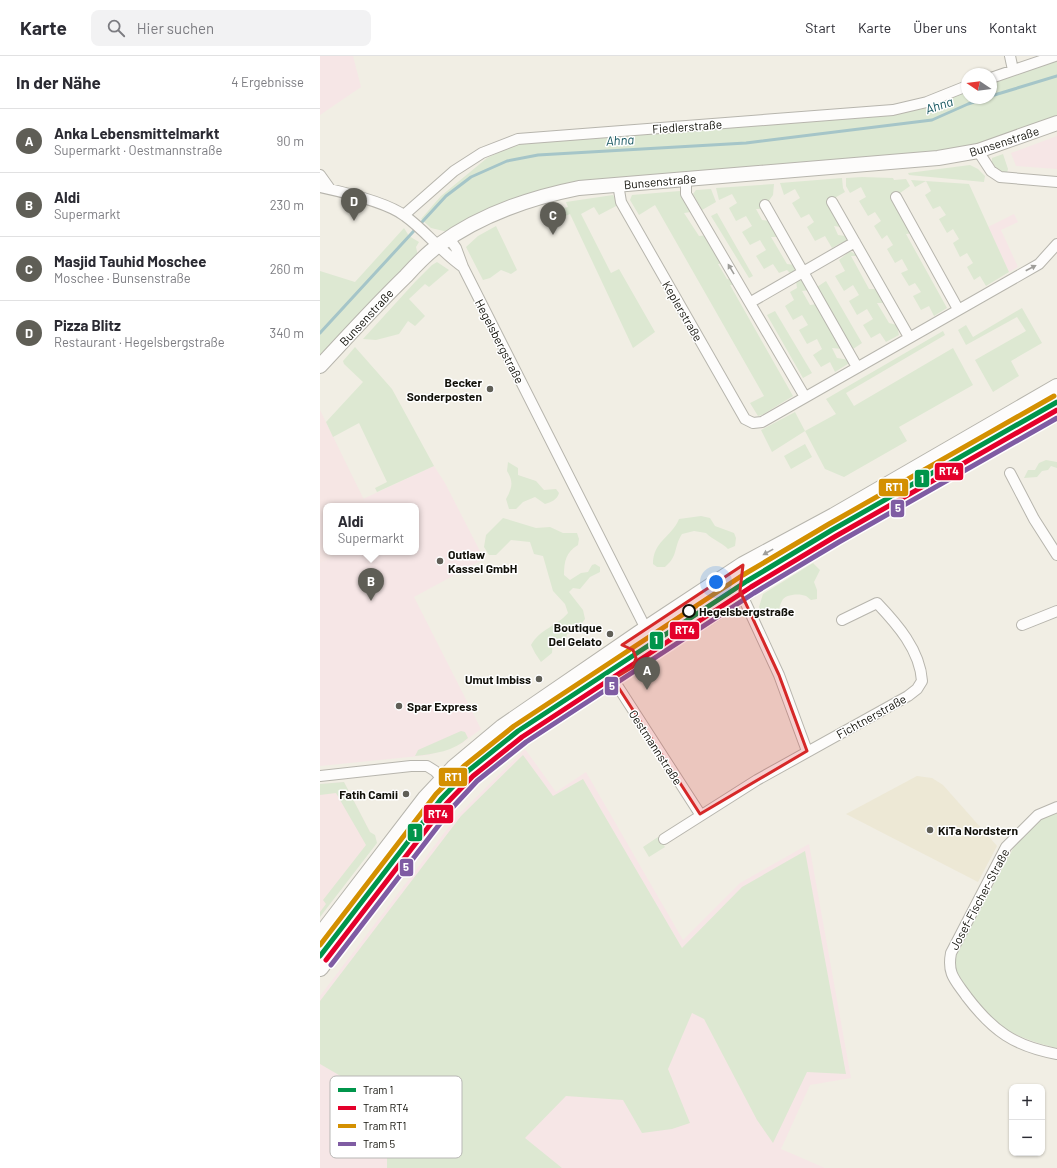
<!DOCTYPE html>
<html lang="de">
<meta charset="utf-8">
<style>
:root{--surface:#fff;--page:#f2f2f3;--text:#2b2b33;--muted:#7c7c81;--line:#e1e1e2;--accent:#5f5e56}
body{margin:0;font-family:Barlow,sans-serif;background:var(--page);color:var(--text)}
.controls{position:absolute;right:12px;bottom:12px;display:grid;overflow:hidden;border-radius:8px;box-shadow:0 1px 3px #0004}
.controls button{width:36px;height:36px;display:grid;place-items:center;padding:0;border:0;border-bottom:1px solid var(--line);background:var(--surface);color:var(--text);font:20px sans-serif}
.compass{position:absolute;left:641px;top:12px;width:36px;height:36px;border-radius:50%;background:var(--surface);box-shadow:0 1px 3px #0004;rotate:283deg}
.you{position:absolute;left:396px;top:526px;width:14px;height:14px;margin:-10px;border:3px solid #fff;border-radius:50%;background:#1a73e8;box-shadow:0 0 0 6px #1a73e833}
.badge{display:grid;place-items:center;width:26px;height:26px;border-radius:50%;background:var(--accent);color:#fff;font-size:13px;font-weight:700}
.pin{position:absolute;translate:-50% -33px;filter:drop-shadow(0 1px 2px #0008)}
.pin::after{content:'';position:absolute;top:21px;width:14px;height:12px;background:inherit;clip-path:polygon(0 0,100% 0,50% 100%)}
.popup{position:absolute;left:3px;top:447px;width:96px;height:52px;box-sizing:border-box;display:grid;place-content:center;border-radius:8px;background:var(--surface);filter:drop-shadow(0 1px 3px #0005);font-size:13px;white-space:nowrap;color:var(--muted)}
.popup b{font-size:15px;color:var(--text)}
.popup::after{content:'';position:absolute;left:50%;top:100%;margin-left:-8px;border:8px solid transparent;border-top-color:var(--surface)}
.list{margin:0;padding:0;list-style:none}
h2{display:flex;justify-content:space-between;align-items:center;height:52px;margin:0;padding:0 16px;font-size:17px}
h2 small{font-size:13px;font-weight:400;color:var(--muted)}
.list li{display:grid;grid-template-columns:26px 1fr auto;gap:12px;align-items:center;box-sizing:border-box;height:64px;padding:0 16px;border-top:1px solid var(--line)}
.list b{display:block;font-size:15px;white-space:nowrap}
.list p{margin:0;font-size:13px;white-space:nowrap;color:var(--muted)}
.list em{font-size:13px;font-style:normal;color:var(--muted)}
.icon{flex:none;width:22px;height:22px;fill:none;stroke:currentColor;stroke-width:2;stroke-linecap:round;stroke-linejoin:round}
.map{position:relative;flex:none;width:737px;height:1112px;overflow:hidden}
header{display:flex;align-items:center;gap:24px;box-sizing:border-box;height:56px;padding:0 20px;background:var(--surface);border-bottom:1px solid var(--line)}
header strong{font-size:19px}
nav{display:flex;gap:22px;margin-inline-start:auto;font-size:14px}
.search{width:280px;height:36px;background:var(--page);display:flex;align-items:center;gap:10px;box-sizing:border-box;padding:0 14px;border-radius:8px;color:var(--muted);font-size:15px}
main{display:flex}
aside{flex:1;background:var(--surface)}
.map>svg:first-child{display:block}
</style>
<header>
<strong>Karte</strong>
<div class="search"><svg class="icon" aria-label="search" viewBox="0 0 24 24"><circle cx="10" cy="10" r="6"/><path d="M15 15l6 6"/></svg>Hier suchen</div>
<nav><a>Start</a><a>Karte</a><a>Über uns</a><a>Kontakt</a></nav>
</header>
<main>
<aside>
<h2>In der Nähe<small>4 Ergebnisse</small></h2>
<ul class="list">
<li><span class="badge">A</span><div><b>Anka Lebensmittelmarkt</b><p>Supermarkt · Oestmannstraße</p></div><em>90 m</em></li>
<li><span class="badge">B</span><div><b>Aldi</b><p>Supermarkt</p></div><em>230 m</em></li>
<li><span class="badge">C</span><div><b>Masjid Tauhid Moschee</b><p>Moschee · Bunsenstraße</p></div><em>260 m</em></li>
<li><span class="badge">D</span><div><b>Pizza Blitz</b><p>Restaurant · Hegelsbergstraße</p></div><em>340 m</em></li>
</ul>
</aside>
<div class="map">
<svg width="737" height="1112" viewBox="0 0 737 1112">
<rect width="100%" height="100%" fill="#f1eee4"/>
<path fill="#f6e6e4" d="M0,354l47,96h-41v46h16l-22,11z
M24,726l32,61 -56,74v-133z"/>
<path fill="#f6e6e6" d="M0,0h33l8,31 -41,28z
M737,80v33l-41,-3 -5,-13z
M694,158l4,8 -17,8 17,37 -9,5 -21,-45z
M114,410l11,17 39,76 -70,38 67,132 -20,15 -32,11 -109,11v-203l22,-11h74v-46h-49l-4,-7z
M205,693l31,43 30,-20 97,168 57,-57 69,-39 42,234 -41,7 -29,64 44,19h-505v-172l137,-180z"/>
<path fill="#ede8d5" d="M597,720l15,2 11,7 54,61 -19,36 -132,-68z"/>
<path fill="#dde8d2" d="M737,4v60l-94,31 -383,35 -128,47 -21,-5 -10,-9 20,-23 46,-38 31,-15 391,-32 58,-19v6h24v-14z
M683,98l5,15 -1,4 -8,-2 -7,-8v-5z
M650,109l8,4 7,7 -1,6 -75,-7 -1,-2z
M542,121l31,1 1,2 12,-1 4,7 -17,12 20,35 -7,1 41,74 -13,8 -5,-10 -8,4 -8,-14 8,-4 -6,-9 -6,3 -8,-13 7,-3 -6,-11 -7,4 -8,-14 6,-4 -6,-10 -5,4 -8,-13 7,-5 -6,-9 -7,4 -9,-15 7,-4 -5,-10 -11,6 -4,-7v-8z
M522,122l1,10 2,4 -14,8 10,27 -7,-1 4,9 8,1 2,4 -6,6 -1,-3 -9,5 -7,-12 -10,5 -8,-14 7,-5 -5,-8 -8,4 -9,-15 8,-5 -5,-9 -11,6 -4,-12z
M591,124l58,4 40,88 -23,14 -6,-10 -6,4 -7,-13 6,-4 -6,-10 -7,4 -7,-14 6,-4 -6,-10 -6,4 -8,-14 7,-4 -6,-9 -7,3 -8,-14 6,-4 -5,-10 -11,6z
M454,128l-1,11 -10,14h-7l6,11 8,1 9,16h-8l16,27 8,1 1,3 -4,7 -5,-5 -8,3 -6,-9 -9,5 -8,-13 10,-6 -6,-10 -10,5 -8,-13 10,-6 -6,-10 -10,5 -7,-13 8,-5 -5,-9 -13,6 -3,-12z
M391,133l5,13 -14,8 -9,-16 3,-4z
M360,135l11,21 -7,1 15,23 9,-1 17,29h-7l9,15 8,1 3,5h-8l63,111 -31,19 -4,1 -8,-13 14,-7 -109,-191 -16,10 -9,-15 2,-5z
M293,139l5,10 -19,10 -5,-8 -13,7 30,59 8,-4 36,63 -22,16 -63,-134 -15,6 -7,-7 -2,-6 13,-4 1,6 8,-2 -2,-5z
M397,157l36,63 -4,2 -38,-62z
M176,170l21,44 -6,4 -10,-4 -11,8 -7,2 -17,-33 12,-11z
M84,172l5,8 10,6 -3,5 2,9 -98,103v-88l35,11z
M530,195l8,5h-7l18,33h7l9,14h-8l12,20 8,2 2,10 -13,7 -6,-9 -9,5 -8,-13 10,-6 -6,-10 -10,6 -8,-14 10,-6 -6,-10 -9,6 -9,-15 10,-5 -6,-11z
M117,206l12,8 -20,17 -4,-3 -16,15 16,17 -10,10 -7,-5 -9,13 -23,6 -13,-1 52,-57 17,-17z
M480,224l3,1 7,9 -8,1 8,14 8,-1 25,45 -11,-1 5,10 13,2 1,2 -16,10 -5,-10 -9,5 -8,-12 9,-6 -5,-10 -10,5 -8,-14 9,-5 -6,-10 -9,5 -8,-14 9,-6 -4,-8 7,-4 -1,-7z
M506,225l36,62 -9,6 -36,-62z
M702,252l20,35 -31,18 8,15 -26,16 -18,-32 51,-29 -9,-14 -51,28 -8,-15 8,-5 7,12z
M455,255l37,62 -9,5 -36,-63z
M623,275l2,4 -99,58 8,13 99,-58 20,37 -74,42 8,14 -63,36 -19,-8 -20,-38 -33,21 -11,-22 34,-18 10,19 31,-17 -10,-15z
M35,291l37,42 42,77 -57,26 -2,-4 12,-6 -28,-59 -26,14 -7,-15 37,-40 -19,-18 -1,-3z
M485,388l7,13 -21,12 -7,-13z
M726,404l11,2v6l-6,-2 -3,4 -6,1 -5,6 -13,1 4,-8h7l4,-7z
M188,406l10,6v7l18,6 8,9 12,-1 3,4c-2,7 -8,9 -14,11l-10,-7 -12,5 -7,7h-7l-3,-10c6,-11 8,-17 1,-28z
M381,460l9,2 5,8 19,7 2,5 -1,8 -7,3c-7,-7 -15,-9 -22,-16l-12,-2 -12,3c-9,14 -3,21 -17,33h-8l-4,-3c0,-23 18,-26 26,-45z
M183,462l33,10 14,-1 13,6h14l2,6 -1,6c-12,7 -14,16 -14,30l6,5 11,-7 7,-1 4,-7 3,-1 5,3v5l-10,5 -10,12 -7,-1 -4,4 14,18 2,9 -8,11 -10,4 -1,5 -13,1 -1,13 -11,9 -6,-9 -4,-8c9,-16 26,-19 37,-32l-3,-9 -12,-13 -10,-35 -9,-2 -4,-12 -19,-2 -15,15h-7l-5,-8 2,-12z
M493,507l7,7 -6,12 3,8v9l-6,1c-2,-1 -3,-3 -5,-4 -6,-3 -22,-2 -24,5 -4,7 -1,11 -8,17l-6,-3 -5,1 -4,-9 4,-13z
M302,598l4,3 1,4 -116,78 -191,220v-15l107,-139 50,-51z
M141,675l4,1 3,6c-14,13 -34,16 -53,18l3,-6z
M203,699l30,41 30,-17 99,169 60,-61 63,-36 41,223 -39,-2 -34,71 -16,-23 -53,-101 -12,-6 -24,56 22,54 -18,6 -30,4 -19,-33 -57,-4 -41,42 37,30h-175v-65l-67,-39v-63l141,-185z
M24,726l26,50 5,3 2,8 -57,74v-5l6,-8 -3,-4 43,-55 -30,-52 -16,2v-11z
M737,756v236c-58,-13 -73,-32 -104,-81l5,-17 57,-105 29,-28z
M338,781l7,10 -16,10 -6,-10z"/>
<g fill="none" stroke-linecap="round" stroke-linejoin="round">
<path stroke="#a5c5c8" stroke-width="3" d="M671,40l66,-20
M0,277l126,-137 25,-19 36,-16 31,-6 208,-12 186,-23 36,-16 18,-6"/>
<g stroke="#b7b5ad" stroke-width="12">
<path id="street" d="M690,0l3,14
M671,22l64,-22
M658,95l13,20 9,6 57,5
M0,119l10,14
M366,123v15l119,203
M298,128l3,18 124,217 8,4 9,-1 277,-158 18,-20
M0,131c23,5 67,15 85,29 21,15 36,36 58,51l183,362
M576,141l62,112
M512,146l77,135
M445,149l92,162
M84,159l50,-44 28,-18 36,-14 375,-29 34,-8 40,-16
M129,182l7,10 7,19
M431,246l104,-60
M690,417l24,46 23,36
M422,539l37,80 28,76
M702,569l35,-14
M293,623l87,135
M0,720l91,-10h16l8,5 8,9
M737,751l-19,8 -32,32 -55,106c-4,21 4,27 16,44 26,34 47,49 90,57
M344,783l93,-59 151,-84 9,-7 5,-8c-2,-31 -25,-57 -45,-78l-35,17"/>
</g>
<g stroke="#b7b5ad" stroke-width="16">
<path id="secondary" d="M0,310c28,-30 56,-61 86,-90 10,-11 21,-23 33,-31 42,-31 90,-47 140,-57l359,-30 40,-7 79,-28"/>
</g>
<g stroke="#b7b5ad" stroke-width="18">
<path id="primary" d="M0,880l105,-137 29,-31 49,-41 137,-94 103,-68 91,-49 223,-129
M0,912l116,-153 34,-36 44,-37 228,-147 36,-26 279,-158"/>
</g>
<use href="#street" stroke="#fdfcfb" stroke-width="10"/>
<use href="#secondary" stroke="#fdfcfb" stroke-width="14"/>
<use href="#primary" stroke="#fdfcfb" stroke-width="16"/>
<g stroke="#fff" stroke-width="8">
<path id="tram-1" d="M0,900l121,-157 27,-28 50,-40 229,-150 85,-51 225,-128"/>
</g>
<g stroke="#fff" stroke-width="8">
<path id="tram-2" d="M6,904l120,-156 27,-28 49,-39 229,-150 85,-51 221,-126"/>
</g>
<g stroke="#fff" stroke-width="8">
<path id="tram-3" d="M0,889l116,-151 28,-28 50,-40 229,-151 86,-51 225,-128"/>
</g>
<g stroke="#fff" stroke-width="8">
<path id="tram-4" d="M11,909l121,-157 25,-27 49,-39 228,-149 85,-51 218,-124"/>
</g>
<use href="#tram-1" stroke="#00954b" stroke-width="5"/>
<use href="#tram-2" stroke="#e4002b" stroke-width="5"/>
<use href="#tram-3" stroke="#d49001" stroke-width="5"/>
<use href="#tram-4" stroke="#7f5ca3" stroke-width="5"/>
</g>
<defs><path id="oneway-solid" d="M-6-.8H1V-3.2L6.5 0L1 3.2V.8H-6Z"/></defs>
<g fill="#9f9e9a">
<use href="#oneway-solid" transform="translate(711 212) rotate(-28)"/>
<use href="#oneway-solid" transform="translate(411 213) rotate(-121)"/>
<use href="#oneway-solid" transform="translate(448 496) rotate(151)"/>
</g>
<path fill="#d62828" fill-opacity="0.2" stroke="#d62828" stroke-width="3" stroke-linejoin="round" d="M423,509l-3,26 39,84 28,76 -107,63 -87,-135 20,-12 3,-9 -3,-8 -11,-5z"/>
<g fill="#5f5e56" stroke="#fff" stroke-width="1.5">
<circle cx="170" cy="333" r="4"/>
<circle cx="120" cy="505" r="4"/>
<circle cx="290" cy="578" r="4"/>
<circle cx="219" cy="623" r="4"/>
<circle cx="79" cy="650" r="4"/>
<circle cx="86" cy="738" r="4"/>
<circle cx="610" cy="774" r="4"/>
</g>
<circle fill="#fff" stroke="#111009" stroke-width="2" cx="369" cy="555" r="6"/>
<g text-anchor="middle" dominant-baseline="central" stroke-width="3" stroke-linejoin="round" paint-order="stroke">
<g font-size="12" fill="#111009" stroke="#fff">
<text transform="translate(367 70) rotate(-4)">Fiedlerstraße</text>
<text transform="translate(684 85) rotate(-18)">Bunsenstraße</text>
<text transform="translate(340 125) rotate(-5)">Bunsenstraße</text>
<text transform="translate(363 255) rotate(60)">Keplerstraße</text>
<text transform="translate(46 261) rotate(-47)">Bunsenstraße</text>
<text transform="translate(180 285) rotate(63)">Hegelsbergstraße</text>
<text transform="translate(551 660) rotate(-29)">Fichtnerstraße</text>
<text transform="translate(336 691) rotate(57)">Oestmannstraße</text>
<text transform="translate(659 843) rotate(-62)">Josef-Fischer-Straße</text>
</g>
<g font-size="12" font-weight="bold" fill="#111009" stroke="#fff" text-anchor="end">
<text x="162" y="326">Becker<tspan x="162" dy="14">Sonderposten</tspan></text>
<text x="128" y="498" text-anchor="start">Outlaw<tspan x="128" dy="14">Kassel GmbH</tspan></text>
<text x="282" y="571">Boutique<tspan x="282" dy="14">Del Gelato</tspan></text>
<text x="211" y="623">Umut Imbiss</text>
<text x="87" y="650" text-anchor="start">Spar Express</text>
<text x="78" y="738">Fatih Camii</text>
<text x="618" y="774" text-anchor="start">KiTa Nordstern</text>
</g>
<g font-size="12" font-weight="bold" fill="#111009" stroke="#fff" text-anchor="start">
<text x="379" y="555">Hegelsbergstraße</text>
</g>
<g font-size="13" font-style="italic" fill="#13545e" stroke="#fff">
<text transform="translate(619 49) rotate(-19)">Ahna</text>
<text transform="translate(300 84) rotate(-3)">Ahna</text>
</g>
</g>
<rect x="10" y="1020" width="132" height="82" rx="6" fill="#fff" stroke="#b8b7b5" stroke-width="1"/>
<rect x="18" y="1032" width="18" height="4" fill="#00954b"/>
<rect x="18" y="1050" width="18" height="4" fill="#e4002b"/>
<rect x="18" y="1068" width="18" height="4" fill="#d49001"/>
<rect x="18" y="1086" width="18" height="4" fill="#7f5ca3"/>
<g font-size="11" fill="#111009">
<text x="43" y="1038">Tram 1</text>
<text x="43" y="1056">Tram RT4</text>
<text x="43" y="1074">Tram RT1</text>
<text x="43" y="1092">Tram 5</text>
</g>
<g stroke="#fff" stroke-width="1.5">
<rect x="614" y="406" width="30" height="19" rx="4" fill="#e4002b"/>
<rect x="594" y="413" width="16" height="19" rx="4" fill="#00954b"/>
<rect x="558" y="422" width="31" height="19" rx="4" fill="#d49001"/>
<rect x="570" y="443" width="15" height="19" rx="4" fill="#7f5ca3"/>
<rect x="349" y="565" width="31" height="19" rx="4" fill="#e4002b"/>
<rect x="329" y="575" width="15" height="19" rx="4" fill="#00954b"/>
<rect x="284" y="620" width="15" height="20" rx="4" fill="#7f5ca3"/>
<rect x="118" y="711" width="30" height="20" rx="4" fill="#d49001"/>
<rect x="103" y="748" width="31" height="20" rx="4" fill="#e4002b"/>
<rect x="87" y="767" width="16" height="19" rx="4" fill="#00954b"/>
<rect x="79" y="802" width="15" height="19" rx="4" fill="#7f5ca3"/>
</g>
<g font-size="11" text-anchor="middle" font-weight="bold" fill="#fff">
<text x="629" y="419">RT4</text>
<text x="602" y="427">1</text>
<text x="574" y="435">RT1</text>
<text x="578" y="456">5</text>
<text x="365" y="578">RT4</text>
<text x="336" y="588">1</text>
<text x="292" y="634">5</text>
<text x="133" y="725">RT1</text>
<text x="118" y="762">RT4</text>
<text x="95" y="781">1</text>
<text x="86" y="815">5</text>
</g>
</svg>
<div class="controls">
<button>+</button>
<button>−</button>
</div>
<svg class="compass" viewBox="-18 -18 36 36"><path d="M0-13l5 13h-10z" fill="#e53935"/><path d="M0 13l5-13h-10z" fill="#7c7c81"/></svg>
<div class="you"></div>
<div class="pin badge" style="left:327px;top:634px">A</div>
<div class="pin badge" style="left:51px;top:545px">B</div>
<div class="popup"><b>Aldi</b>Supermarkt</div>
<div class="pin badge" style="left:233px;top:179px">C</div>
<div class="pin badge" style="left:34px;top:165px">D</div>
</div>
</main>
